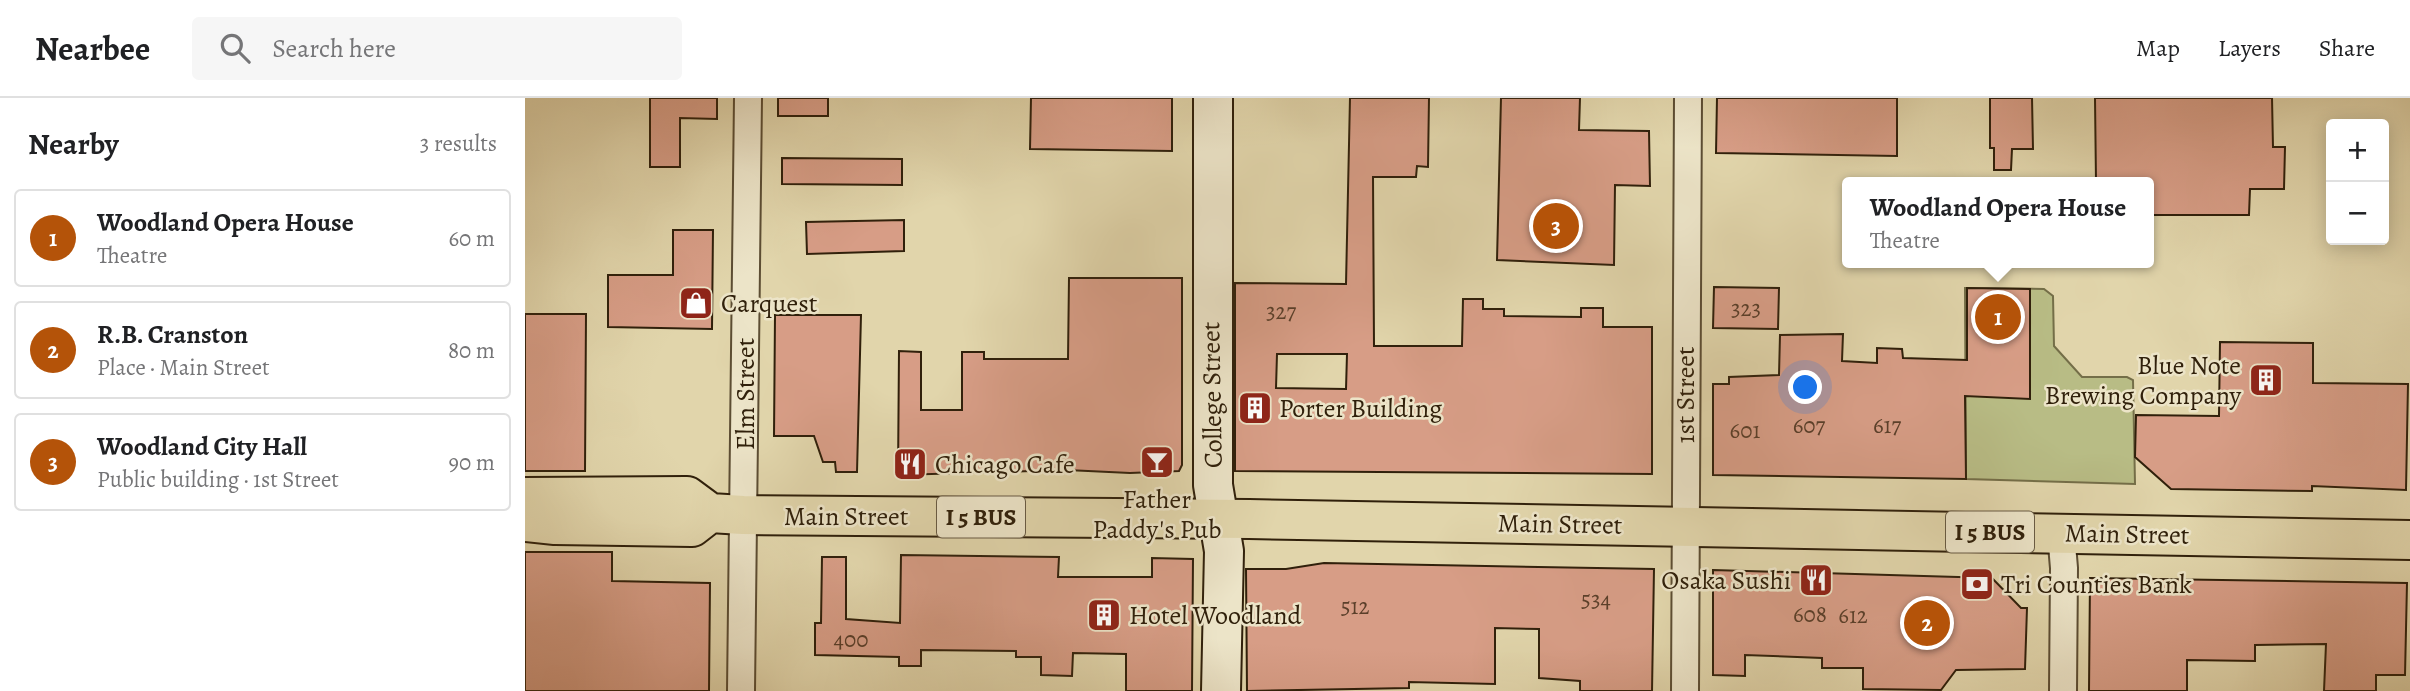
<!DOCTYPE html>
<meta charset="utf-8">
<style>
:root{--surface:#fff;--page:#f6f6f6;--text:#202124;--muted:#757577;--line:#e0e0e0;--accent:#b45309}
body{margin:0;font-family:Alegreya,serif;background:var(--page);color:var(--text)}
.controls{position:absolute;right:21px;top:21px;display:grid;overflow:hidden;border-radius:7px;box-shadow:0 4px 18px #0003}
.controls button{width:63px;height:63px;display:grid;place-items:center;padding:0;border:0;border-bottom:2px solid var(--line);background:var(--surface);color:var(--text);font:35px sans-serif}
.you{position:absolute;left:1281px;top:290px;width:24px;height:24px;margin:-18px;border:5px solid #fff;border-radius:50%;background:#1a73e8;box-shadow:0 0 0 10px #1a73e833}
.badge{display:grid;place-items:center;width:46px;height:46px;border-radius:50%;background:var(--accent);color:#fff;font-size:23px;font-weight:700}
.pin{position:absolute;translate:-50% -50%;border:4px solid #fff;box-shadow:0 2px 7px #0006}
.popup{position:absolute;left:1317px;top:79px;width:312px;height:91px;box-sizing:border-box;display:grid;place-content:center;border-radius:7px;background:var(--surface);filter:drop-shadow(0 2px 5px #0005);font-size:23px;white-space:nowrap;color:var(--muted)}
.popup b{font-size:26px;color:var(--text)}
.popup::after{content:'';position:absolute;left:50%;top:100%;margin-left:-14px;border:14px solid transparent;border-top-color:var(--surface)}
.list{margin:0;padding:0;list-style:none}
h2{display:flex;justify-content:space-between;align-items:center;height:91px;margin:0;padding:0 28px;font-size:30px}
h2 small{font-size:23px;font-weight:400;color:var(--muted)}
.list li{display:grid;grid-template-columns:46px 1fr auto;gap:21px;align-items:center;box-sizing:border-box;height:98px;margin:0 14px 14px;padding:0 14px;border:2px solid var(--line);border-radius:7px}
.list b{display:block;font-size:26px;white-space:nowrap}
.list p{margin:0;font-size:23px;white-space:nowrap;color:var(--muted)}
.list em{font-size:23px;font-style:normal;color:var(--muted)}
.icon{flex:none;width:38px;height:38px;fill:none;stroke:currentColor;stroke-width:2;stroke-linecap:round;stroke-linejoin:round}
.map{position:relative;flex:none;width:1885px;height:593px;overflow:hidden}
header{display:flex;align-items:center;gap:42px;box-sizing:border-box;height:98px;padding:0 35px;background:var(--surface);border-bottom:2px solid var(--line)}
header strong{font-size:33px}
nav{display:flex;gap:38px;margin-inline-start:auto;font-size:24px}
.search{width:490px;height:63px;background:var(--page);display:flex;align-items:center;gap:18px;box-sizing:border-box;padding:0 24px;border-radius:7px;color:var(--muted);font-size:26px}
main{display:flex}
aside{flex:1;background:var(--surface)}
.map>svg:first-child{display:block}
</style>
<header>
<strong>Nearbee</strong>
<div class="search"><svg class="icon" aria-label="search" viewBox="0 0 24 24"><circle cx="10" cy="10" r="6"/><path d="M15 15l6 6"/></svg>Search here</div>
<nav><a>Map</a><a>Layers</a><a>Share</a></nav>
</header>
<main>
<aside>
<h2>Nearby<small>3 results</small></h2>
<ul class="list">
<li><span class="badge">1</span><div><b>Woodland Opera House</b><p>Theatre</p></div><em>60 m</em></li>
<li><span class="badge">2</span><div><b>R.B. Cranston</b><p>Place · Main Street</p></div><em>80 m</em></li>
<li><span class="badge">3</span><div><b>Woodland City Hall</b><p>Public building · 1st Street</p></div><em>90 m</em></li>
</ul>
</aside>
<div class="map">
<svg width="1885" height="593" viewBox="0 0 1885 593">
<rect width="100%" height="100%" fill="#e1d5ab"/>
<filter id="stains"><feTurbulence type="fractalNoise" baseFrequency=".00286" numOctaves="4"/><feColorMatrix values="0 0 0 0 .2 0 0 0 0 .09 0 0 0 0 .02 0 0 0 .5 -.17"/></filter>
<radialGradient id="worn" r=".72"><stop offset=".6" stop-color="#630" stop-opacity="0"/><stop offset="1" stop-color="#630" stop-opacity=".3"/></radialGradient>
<path fill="#b8bc85" stroke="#746e48" stroke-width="2" d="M1440,190l79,1 9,7 1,50 28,31h45l6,3 2,104 -169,-5z"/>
<path fill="#d79d86" stroke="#30200b" stroke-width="2" fill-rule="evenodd" d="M125,0h67v21l-37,-1v49h-30z
M253,0h50v18h-50z
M506,0h141v53l-142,-2z
M825,0h79l-1,69 -11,-1 -1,11h-43l1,169h88l1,-47h20v10h21v7l77,1v-9h22v19h49v147l-417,-3v-188l111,1zM752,256h70l-1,35 -70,-1z
M976,0h79l-1,32 70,1 1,55 -35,-1 -1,80 -117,-5z
M1192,0h180v58l-181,-3z
M1465,0h42l1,51h-21l-1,21h-17v-22h-4z
M1570,0h177l1,49h12l-1,42h-34l-1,26h-101v-33h-52z
M257,60l120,1v26l-120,-1z
M379,122v31l-97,3 -1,-32z
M148,132h40l-1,99 -104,-2v-52h65z
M544,180h113v187l-3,6 -49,2 -63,-3 -169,5 1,-124 22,1v58h41v-58h22v7h84z
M1189,189l65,1 -1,41 -65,-1z
M1442,190l63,1v110l-65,-3 1,83 -253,-4v-91h16v-7l50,-2 1,-40 63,-1 -1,27 35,2v-15l25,1 1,9 64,2z
M0,216h61l-1,157h-60z
M250,217h86l-4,157h-21l-1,-10h-12l-9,-26h-40z
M1695,244l93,1v40l95,1 -2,106 -94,-4v5l-141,-2 -36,-32 1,-42 83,1z
M0,454h87v29l98,2 -1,108h-184z
M376,457l158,2 -1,20h94v-19l41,1 -1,132h-66v-37l-53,-1 -1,23 -31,-1v-18h-25v-6l-95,-1v16h-22v-9l-84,-2v-32h6l1,-66h24v62l54,4z
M799,465l330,6 -2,122h-72v-10l-41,-3v-49l-44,-1v56l-86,-2v6l-162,3 -1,-122h40z
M1188,472l279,8 29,30h6l-2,61 -69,1 -15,20 -78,-1v-21h-41v-10l-77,-3v21l-32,-1z
M1565,480l317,5 -2,92h-29v16h-52l2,-47 -71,1v16l-68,-1v31h-98z"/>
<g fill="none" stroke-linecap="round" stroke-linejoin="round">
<g stroke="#5c4d33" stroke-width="30">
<path id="street" d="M1536,435l3,35 -1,123
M216,593l7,-593
M1160,593l3,-593"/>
</g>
<g stroke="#30200b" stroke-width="42">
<path id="secondary" d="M688,0v387l11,66 -3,140"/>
</g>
<g stroke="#30200b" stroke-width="42">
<path id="primary" d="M0,399l162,-1 23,17 33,2 506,4 1161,21
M0,424l30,3 137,2 18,-14"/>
</g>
<use href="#street" stroke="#ece4c8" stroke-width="26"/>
<use href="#secondary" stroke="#ece4c8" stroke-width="38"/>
<use href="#primary" stroke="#e1d5ab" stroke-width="38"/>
</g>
<defs>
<g id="shop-square" transform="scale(1.75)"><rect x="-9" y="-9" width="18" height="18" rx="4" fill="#8f2418" stroke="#ece4c8"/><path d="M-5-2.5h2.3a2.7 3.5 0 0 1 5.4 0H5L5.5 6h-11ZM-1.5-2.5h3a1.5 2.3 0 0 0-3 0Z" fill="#fff"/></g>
<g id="building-square" transform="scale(1.75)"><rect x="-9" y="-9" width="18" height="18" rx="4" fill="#8f2418" stroke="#ece4c8"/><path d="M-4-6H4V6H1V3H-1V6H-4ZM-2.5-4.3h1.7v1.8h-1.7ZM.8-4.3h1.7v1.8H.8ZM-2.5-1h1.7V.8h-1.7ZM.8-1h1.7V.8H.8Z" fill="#fff"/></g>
<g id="bar-square" transform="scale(1.75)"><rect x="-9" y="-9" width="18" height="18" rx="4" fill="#8f2418" stroke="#ece4c8"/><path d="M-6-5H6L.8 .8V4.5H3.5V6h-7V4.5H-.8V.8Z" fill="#fff"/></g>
<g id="restaurant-square" transform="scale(1.75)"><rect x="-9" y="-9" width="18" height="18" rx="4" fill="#8f2418" stroke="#ece4c8"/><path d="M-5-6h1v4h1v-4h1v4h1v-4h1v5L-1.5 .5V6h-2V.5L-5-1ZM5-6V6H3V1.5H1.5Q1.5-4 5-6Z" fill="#fff"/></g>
<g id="bank-square" transform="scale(1.75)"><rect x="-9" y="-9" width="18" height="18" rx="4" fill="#8f2418" stroke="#ece4c8"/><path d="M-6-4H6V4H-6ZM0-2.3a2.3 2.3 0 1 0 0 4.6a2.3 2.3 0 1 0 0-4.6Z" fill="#fff"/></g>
</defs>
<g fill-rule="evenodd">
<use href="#shop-square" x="171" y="205"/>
<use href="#building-square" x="1741" y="282"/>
<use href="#building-square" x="730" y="310"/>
<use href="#bar-square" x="632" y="364"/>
<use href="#restaurant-square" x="385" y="366"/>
<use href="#restaurant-square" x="1291" y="482"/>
<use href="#bank-square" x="1452" y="486"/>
<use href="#building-square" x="579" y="517"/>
</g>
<g text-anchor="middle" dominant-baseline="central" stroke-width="5" stroke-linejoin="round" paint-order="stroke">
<g font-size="23" fill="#5a3f2a">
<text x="1221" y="210">323</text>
<text x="756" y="213">327</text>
<text x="1284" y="327">607</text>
<text x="1362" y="327">617</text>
<text x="1220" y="332">601</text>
<text x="1071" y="501">534</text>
<text x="830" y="508">512</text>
<text x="1285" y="516">608</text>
<text x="1328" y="517">612</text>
<text x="326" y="541">400</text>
</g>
<g fill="#ece4c8" stroke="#685b44" stroke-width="2">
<rect x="412" y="398.5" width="88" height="41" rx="5"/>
<rect x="1421" y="413.5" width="88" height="41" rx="5"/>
</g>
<g font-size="24" font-weight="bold" fill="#30200b">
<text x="456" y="419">I 5 BUS</text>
<text x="1465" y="434">I 5 BUS</text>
</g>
<g font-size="26" fill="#30200b" stroke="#ece4c8" text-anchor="start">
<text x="196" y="205">Carquest</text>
<text x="1716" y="267" text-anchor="end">Blue Note<tspan x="1716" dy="30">Brewing Company</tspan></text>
<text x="754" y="310">Porter Building</text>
<text x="410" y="366">Chicago Cafe</text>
<text x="632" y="401" text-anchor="middle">Father<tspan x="632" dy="30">Paddy's Pub</tspan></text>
<text x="1266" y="482" text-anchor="end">Osaka Sushi</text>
<text x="1476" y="486">Tri Counties Bank</text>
<text x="604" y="517">Hotel Woodland</text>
</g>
<g font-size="26" fill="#30200b" stroke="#ece4c8">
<text transform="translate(220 296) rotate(-90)">Elm Street</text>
<text transform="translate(687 297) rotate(-91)">College Street</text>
<text transform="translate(1160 297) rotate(-90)">1st Street</text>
<text x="321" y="418">Main Street</text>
<text transform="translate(1035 426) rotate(1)">Main Street</text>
<text transform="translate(1602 436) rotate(1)">Main Street</text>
</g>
</g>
<rect width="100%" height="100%" filter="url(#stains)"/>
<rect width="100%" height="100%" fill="url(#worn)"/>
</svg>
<div class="controls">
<button>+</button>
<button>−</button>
</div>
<div class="you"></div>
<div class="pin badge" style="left:1473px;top:219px">1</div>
<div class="popup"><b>Woodland Opera House</b>Theatre</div>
<div class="pin badge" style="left:1402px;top:525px">2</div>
<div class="pin badge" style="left:1031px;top:128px">3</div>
</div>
</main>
